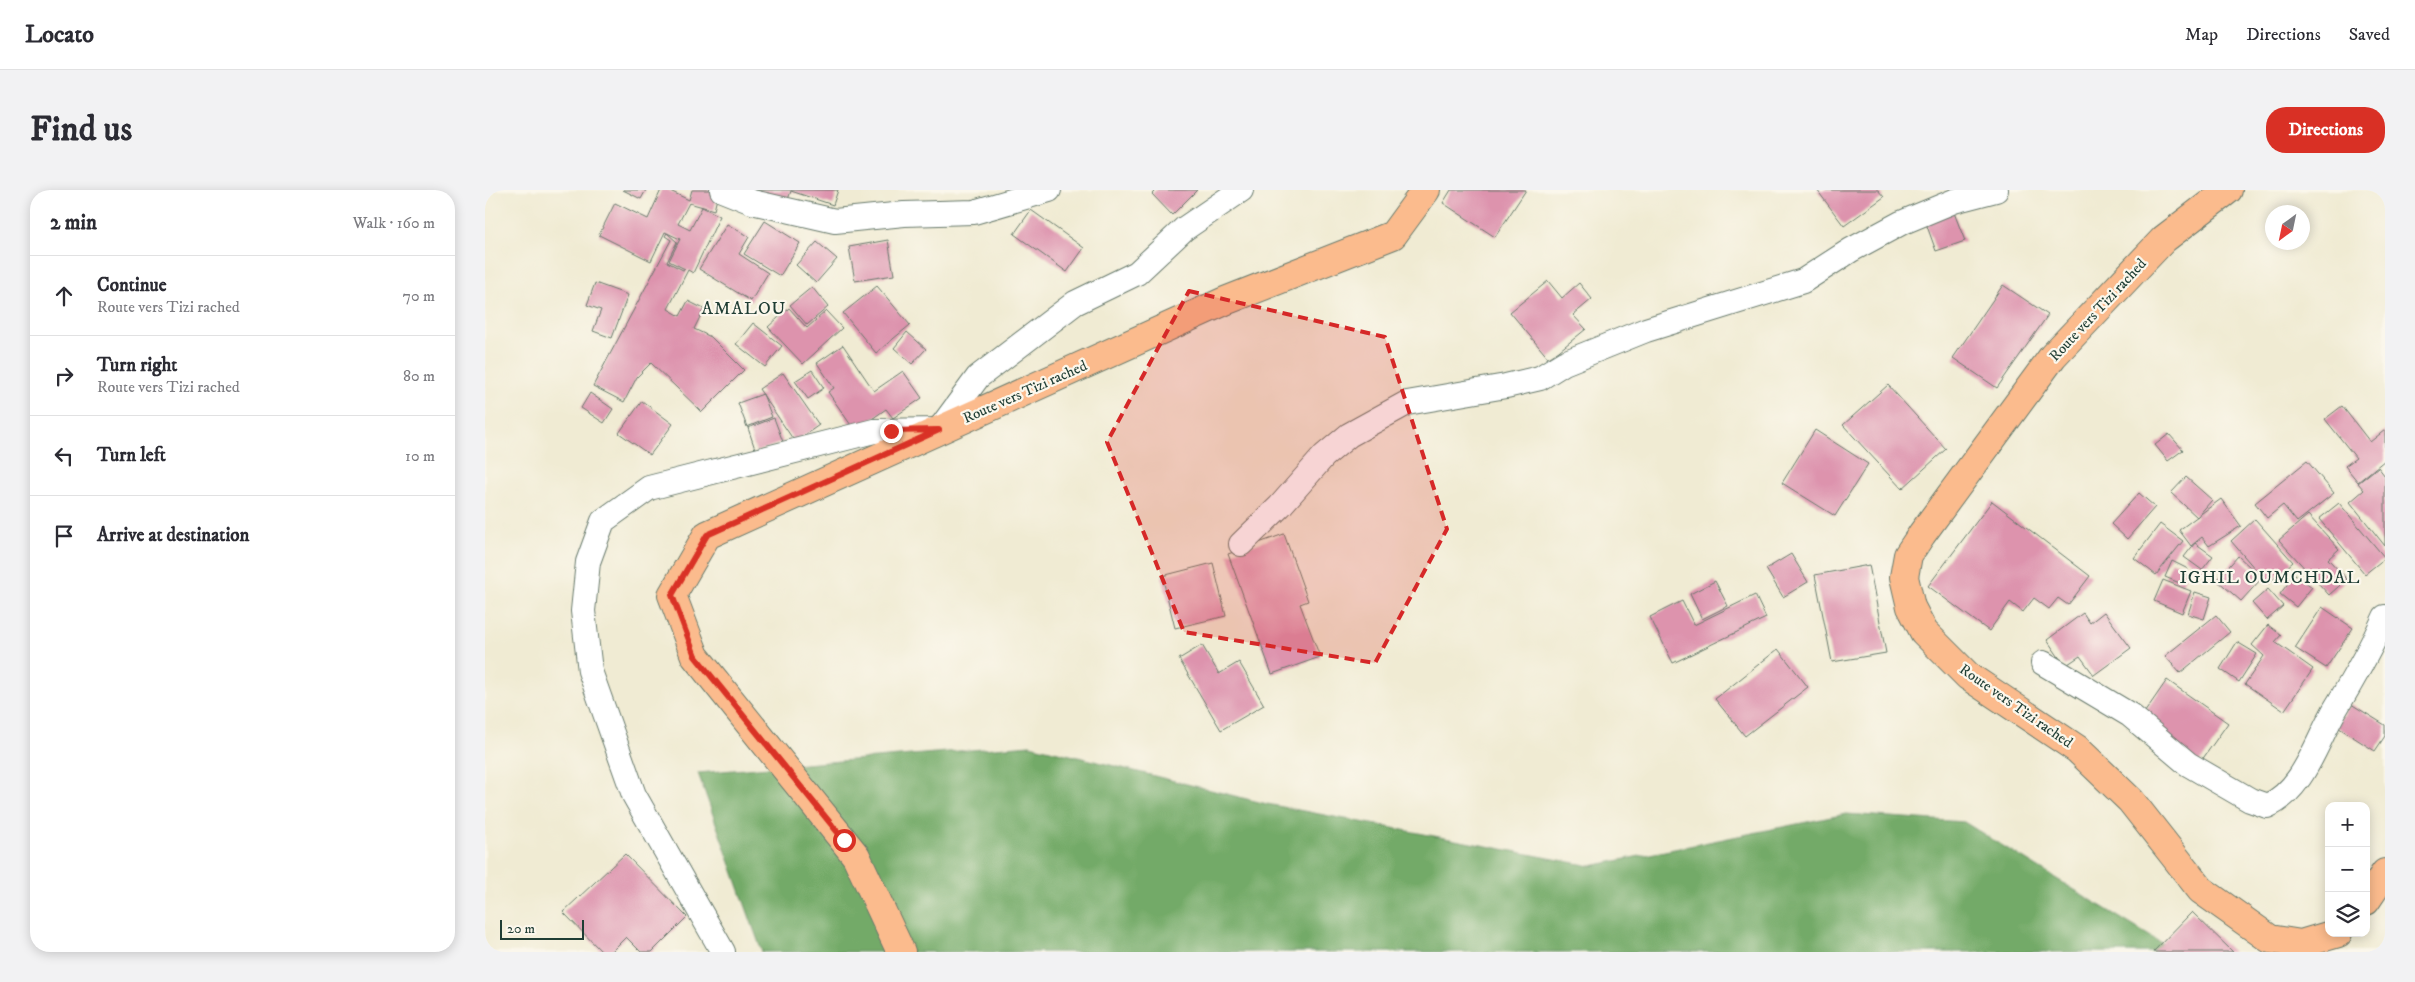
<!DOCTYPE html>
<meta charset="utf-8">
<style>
:root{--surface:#fff;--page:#f2f2f3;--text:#2b2b33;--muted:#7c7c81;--line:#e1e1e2;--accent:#d93025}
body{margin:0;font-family:"IM FELL DW Pica",serif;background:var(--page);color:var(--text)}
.controls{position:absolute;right:15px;bottom:15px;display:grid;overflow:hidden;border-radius:10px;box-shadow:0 2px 12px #0003}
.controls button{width:45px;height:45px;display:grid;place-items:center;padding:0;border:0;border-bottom:1px solid var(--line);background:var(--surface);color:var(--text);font:25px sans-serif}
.compass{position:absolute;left:1780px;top:15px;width:45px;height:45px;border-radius:50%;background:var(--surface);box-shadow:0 2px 12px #0003;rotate:213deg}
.scale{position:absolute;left:15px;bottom:12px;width:84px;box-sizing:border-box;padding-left:5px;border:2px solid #1f3d34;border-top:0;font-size:14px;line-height:18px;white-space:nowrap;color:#1f3d34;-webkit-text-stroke:4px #fbf7ec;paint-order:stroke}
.stop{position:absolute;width:15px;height:15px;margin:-11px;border:4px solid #d93025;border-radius:50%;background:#fff}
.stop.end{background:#d93025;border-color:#fff;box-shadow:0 1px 5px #0008}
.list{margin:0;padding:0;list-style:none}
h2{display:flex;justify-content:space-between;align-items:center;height:65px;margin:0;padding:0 20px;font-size:21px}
h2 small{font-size:16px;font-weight:400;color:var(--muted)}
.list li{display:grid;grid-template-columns:32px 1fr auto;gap:15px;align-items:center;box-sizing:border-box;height:80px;padding:0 20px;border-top:1px solid var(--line)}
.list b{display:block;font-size:19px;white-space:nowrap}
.list p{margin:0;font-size:16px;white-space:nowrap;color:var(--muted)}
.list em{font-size:16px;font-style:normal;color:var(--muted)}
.icon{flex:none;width:28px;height:28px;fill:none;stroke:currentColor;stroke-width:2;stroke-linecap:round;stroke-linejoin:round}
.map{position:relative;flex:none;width:1900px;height:762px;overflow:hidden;border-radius:20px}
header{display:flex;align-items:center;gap:30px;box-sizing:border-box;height:70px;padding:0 25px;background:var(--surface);border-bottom:1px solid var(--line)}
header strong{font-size:24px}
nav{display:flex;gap:28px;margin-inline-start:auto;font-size:18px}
.intro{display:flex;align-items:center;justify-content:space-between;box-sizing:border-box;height:120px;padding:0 30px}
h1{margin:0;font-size:35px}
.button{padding:12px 22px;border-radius:20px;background:var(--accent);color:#fff;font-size:18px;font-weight:700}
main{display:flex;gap:30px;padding:0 30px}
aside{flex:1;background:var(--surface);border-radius:20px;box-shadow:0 2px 12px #0003}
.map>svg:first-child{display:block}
</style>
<header>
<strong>Locato</strong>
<nav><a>Map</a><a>Directions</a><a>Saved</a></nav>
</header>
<div class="intro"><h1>Find us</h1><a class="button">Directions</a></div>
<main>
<aside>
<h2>2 min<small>Walk · 160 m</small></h2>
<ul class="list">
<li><svg class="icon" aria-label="ahead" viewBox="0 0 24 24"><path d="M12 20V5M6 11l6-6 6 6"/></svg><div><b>Continue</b><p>Route vers Tizi rached</p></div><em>70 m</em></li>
<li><svg class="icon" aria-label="right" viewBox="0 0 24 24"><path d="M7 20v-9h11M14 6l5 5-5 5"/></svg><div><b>Turn right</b><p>Route vers Tizi rached</p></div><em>80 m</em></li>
<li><svg class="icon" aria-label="left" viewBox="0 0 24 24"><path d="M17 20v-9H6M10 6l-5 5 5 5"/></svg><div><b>Turn left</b></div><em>10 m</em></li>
<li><svg class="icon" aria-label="arrive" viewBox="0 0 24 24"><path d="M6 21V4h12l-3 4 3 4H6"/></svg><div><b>Arrive at destination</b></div></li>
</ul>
</aside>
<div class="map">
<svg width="1900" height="762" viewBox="0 0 1900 762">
<rect width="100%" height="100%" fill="#fbf7ec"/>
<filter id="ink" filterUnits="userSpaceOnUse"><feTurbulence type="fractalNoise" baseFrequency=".02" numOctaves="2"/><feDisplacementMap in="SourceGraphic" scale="10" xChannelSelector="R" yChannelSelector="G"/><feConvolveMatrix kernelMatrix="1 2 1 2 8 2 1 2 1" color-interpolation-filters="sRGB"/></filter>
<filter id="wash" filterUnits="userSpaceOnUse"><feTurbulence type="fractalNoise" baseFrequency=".0096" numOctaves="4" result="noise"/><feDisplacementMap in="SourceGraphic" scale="20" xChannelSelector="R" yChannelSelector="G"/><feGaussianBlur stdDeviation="1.12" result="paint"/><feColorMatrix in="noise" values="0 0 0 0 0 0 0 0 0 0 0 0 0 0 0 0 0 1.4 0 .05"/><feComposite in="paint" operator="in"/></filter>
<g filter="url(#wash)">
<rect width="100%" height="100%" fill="#f0ebd3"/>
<path fill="#73aa68" stroke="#49744e" d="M545,555l237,59 324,62 255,-52 118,8 197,121 35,9h-1434l-64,-179z"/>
<g id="blocks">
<path fill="#dd93ad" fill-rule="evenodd" d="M138,0h23l-5,9z
M176,0h7l21,10 3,-10h27l-5,20 -25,-7 -11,21 12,6 12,-23 18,9 -27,57 -5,-3 -20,39 12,7 8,-15 16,8 -10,20 17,8 33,33 -42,42 -51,-49 -14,14 -13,25 -31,-16 78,-146 -6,-4 2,-3 -2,-1 -14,29 -52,-26 16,-32 33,16zM182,43l13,6 -11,22 16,8 -2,1 -16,-8 10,-20z
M265,0h88l-5,15 -42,-14 -5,14z
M671,0h41l-25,25 -20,-21z
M966,0h75l-31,47 -52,-34z
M1332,0h61l6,7 -40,29z
M1466,15l14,36 -29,10 -13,-36z
M546,20l53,38 -17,24 -53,-38z
M280,31l35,22 -20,33 -36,-22z
M242,34l22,13 -10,17 29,19 -17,28 -52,-32z
M403,50l6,35 -39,6 -6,-34z
M332,52l20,17 -21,24 -20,-18z
M1063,91l14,17 17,-15 13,16 -19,16 13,14 -37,30 -39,-47z
M110,93l33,12 -16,43 -19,-7 8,-21 -14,-5z
M1518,95l45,30 -51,73 -44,-30z
M392,96l33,39 -34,28 -33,-40z
M327,97l16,20 -21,18 -17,-20z
M304,118l18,20 19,-17 16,17 -39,36 -35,-37z
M268,133l29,23 -17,21 -29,-23z
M422,142l19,17 -14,15 -18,-16z
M358,155l31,46 29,-20 19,27 -29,20 -7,-9 -31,22 -27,-39 6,-4 -17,-25z
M327,180l12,18 -16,11 -13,-18z
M298,183l36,52 -24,17 -36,-53z
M1403,195l58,64 -44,40 -59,-64z
M105,203l23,16 -9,14 -23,-15z
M278,204l9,23 -25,10 -9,-24z
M157,211l31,23 -23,31 -31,-22z
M1857,216l28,36 15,-12v30l-27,22 -13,-16 11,-8 -31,-39z
M289,228l9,24 -27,10 -8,-24z
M1330,240l53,34 -33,52 -53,-33z
M1684,244l14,16 -15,11 -13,-16z
M1822,271l27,32 -37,29 -14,-17 -16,13 -12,-15z
M1893,277l7,9v70l-35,-44 14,-12 -6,-7z
M1701,287l26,23 -15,17 -26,-24z
M1654,303l16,14 -28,32 -16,-15z
M1736,309l20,27 -32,20 -7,-9 -11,9 -12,-16z
M1507,311l98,75 -22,29 -10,-7 -9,11 -15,-11 -11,14 -13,-10 -21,29 -61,-45z
M1854,313l46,55 -20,16 -46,-55z
M1823,325l31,34 -11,10 19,20 -18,16 -50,-55z
M1770,329l38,43 -25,22 -37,-43z
M1675,334l23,17 -27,34 -22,-17z
M799,344l24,67 -8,3 20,53 -48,17 -44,-120z
M1710,353l18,13 -11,14 -18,-13z
M1306,364l17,28 -25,15 -17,-28z
M1753,366l24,22 -21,23 -24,-21z
M1687,371l16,8 -6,15 -17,-7z
M728,373l13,53 -51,12 -13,-52z
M1384,375l17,88 -54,9 -17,-87z
M1810,384l17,13 -16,20 -16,-13z
M1678,390l28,11 -9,22 -28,-12z
M1230,391l13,25 -26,13 -12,-25z
M1783,399l15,17 -16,14 -15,-17z
M1710,402l16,5 -7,22 -16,-5z
M1270,405l11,23 -93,45 -23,-46 32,-16 12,24z
M1837,417l31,21 -27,40 -31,-20z
M1619,422l27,36 -37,27 -14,-19 -15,10 -18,-26 36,-27 7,10z
M1731,425l14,17 -50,41 -15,-17z
M1783,435l13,10 -6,7 38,27 -29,42 -39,-27 19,-28 -12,-11z
M1752,452l20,12 -18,28 -19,-13z
M717,455l17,29 20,-12 25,43 -43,25 -42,-71z
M1293,459l30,38 -63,49 -30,-37z
M1682,490l61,43 -29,41 -61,-42z
M1866,514l34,21v11l-10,15 -39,-25z
M140,664l62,63 -35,35h-11l-15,-15 -15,15h-9l-39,-40z
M1707,722l41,40h-80z"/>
</g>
</g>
<g filter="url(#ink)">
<use href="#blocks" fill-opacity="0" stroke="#687a6c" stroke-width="1"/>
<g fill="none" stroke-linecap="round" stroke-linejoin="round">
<g stroke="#687a6c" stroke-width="26">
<path id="street" d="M237,0l30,12 83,19 69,-7 70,-2 75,-22
M756,354l39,-38 44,-50 25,-21 58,-32 99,-17 34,-8 24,-15 82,-33 157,-49 48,-31 50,-27 53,-22 42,-11
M1558,473l87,52 58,49 62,36 17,6c37,-16 50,-66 69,-98 18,-30 35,-60 49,-91
M238,762l-89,-157 -44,-124 -7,-60 5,-49 15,-41 46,-33 225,-57 65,-1 39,-53 97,-74 62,-30 47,-44 57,-39"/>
</g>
<g stroke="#687a6c" stroke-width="30">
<path id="primary" d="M1743,0l-64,49 -111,117 -131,178 -14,21 -4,22 7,30 13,25 44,44 109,73 54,52 70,89 69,49 31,5 37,-11
M1881,711l19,-28
M416,762l-45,-96 -161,-200 -23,-61 35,-60 518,-234 168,-66 33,-45"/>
</g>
<use href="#street" stroke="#fff" stroke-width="24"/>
<use href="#primary" stroke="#fbbb8d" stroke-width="28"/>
</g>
</g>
<g fill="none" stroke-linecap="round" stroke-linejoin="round" filter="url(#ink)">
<path stroke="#d93025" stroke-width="6" d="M359,650l-149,-184 -23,-61 35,-60 232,-105 -48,1"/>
</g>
<path fill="#d62828" fill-opacity="0.2" stroke="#d62828" stroke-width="4" stroke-dasharray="10 6" stroke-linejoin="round" d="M704,101l196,46 62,192 -72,134 -191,-31 -77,-190z"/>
<g text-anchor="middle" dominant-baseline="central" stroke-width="4.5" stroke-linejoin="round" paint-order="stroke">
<g font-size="15" fill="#1f3d34" stroke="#fbf7ec">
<text transform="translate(1613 120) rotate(-47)">Route vers Tizi rached</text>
<text transform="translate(540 202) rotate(-24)">Route vers Tizi rached</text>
<text transform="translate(1531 516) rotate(35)">Route vers Tizi rached</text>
</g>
<g font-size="18" letter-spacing="1" fill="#1f3d34" stroke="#fbf7ec">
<text x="259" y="119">AMALOU</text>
<text x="1785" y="388">IGHIL OUMCHDAL</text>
</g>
</g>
</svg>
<div class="controls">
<button>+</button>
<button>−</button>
<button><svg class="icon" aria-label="layers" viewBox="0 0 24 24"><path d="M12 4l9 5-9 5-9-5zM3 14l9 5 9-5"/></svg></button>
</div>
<svg class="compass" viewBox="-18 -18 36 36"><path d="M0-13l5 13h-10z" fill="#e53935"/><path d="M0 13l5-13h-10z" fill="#7c7c81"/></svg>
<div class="scale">20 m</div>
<div class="stop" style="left:359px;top:650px"></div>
<div class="stop end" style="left:406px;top:241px"></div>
</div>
</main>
